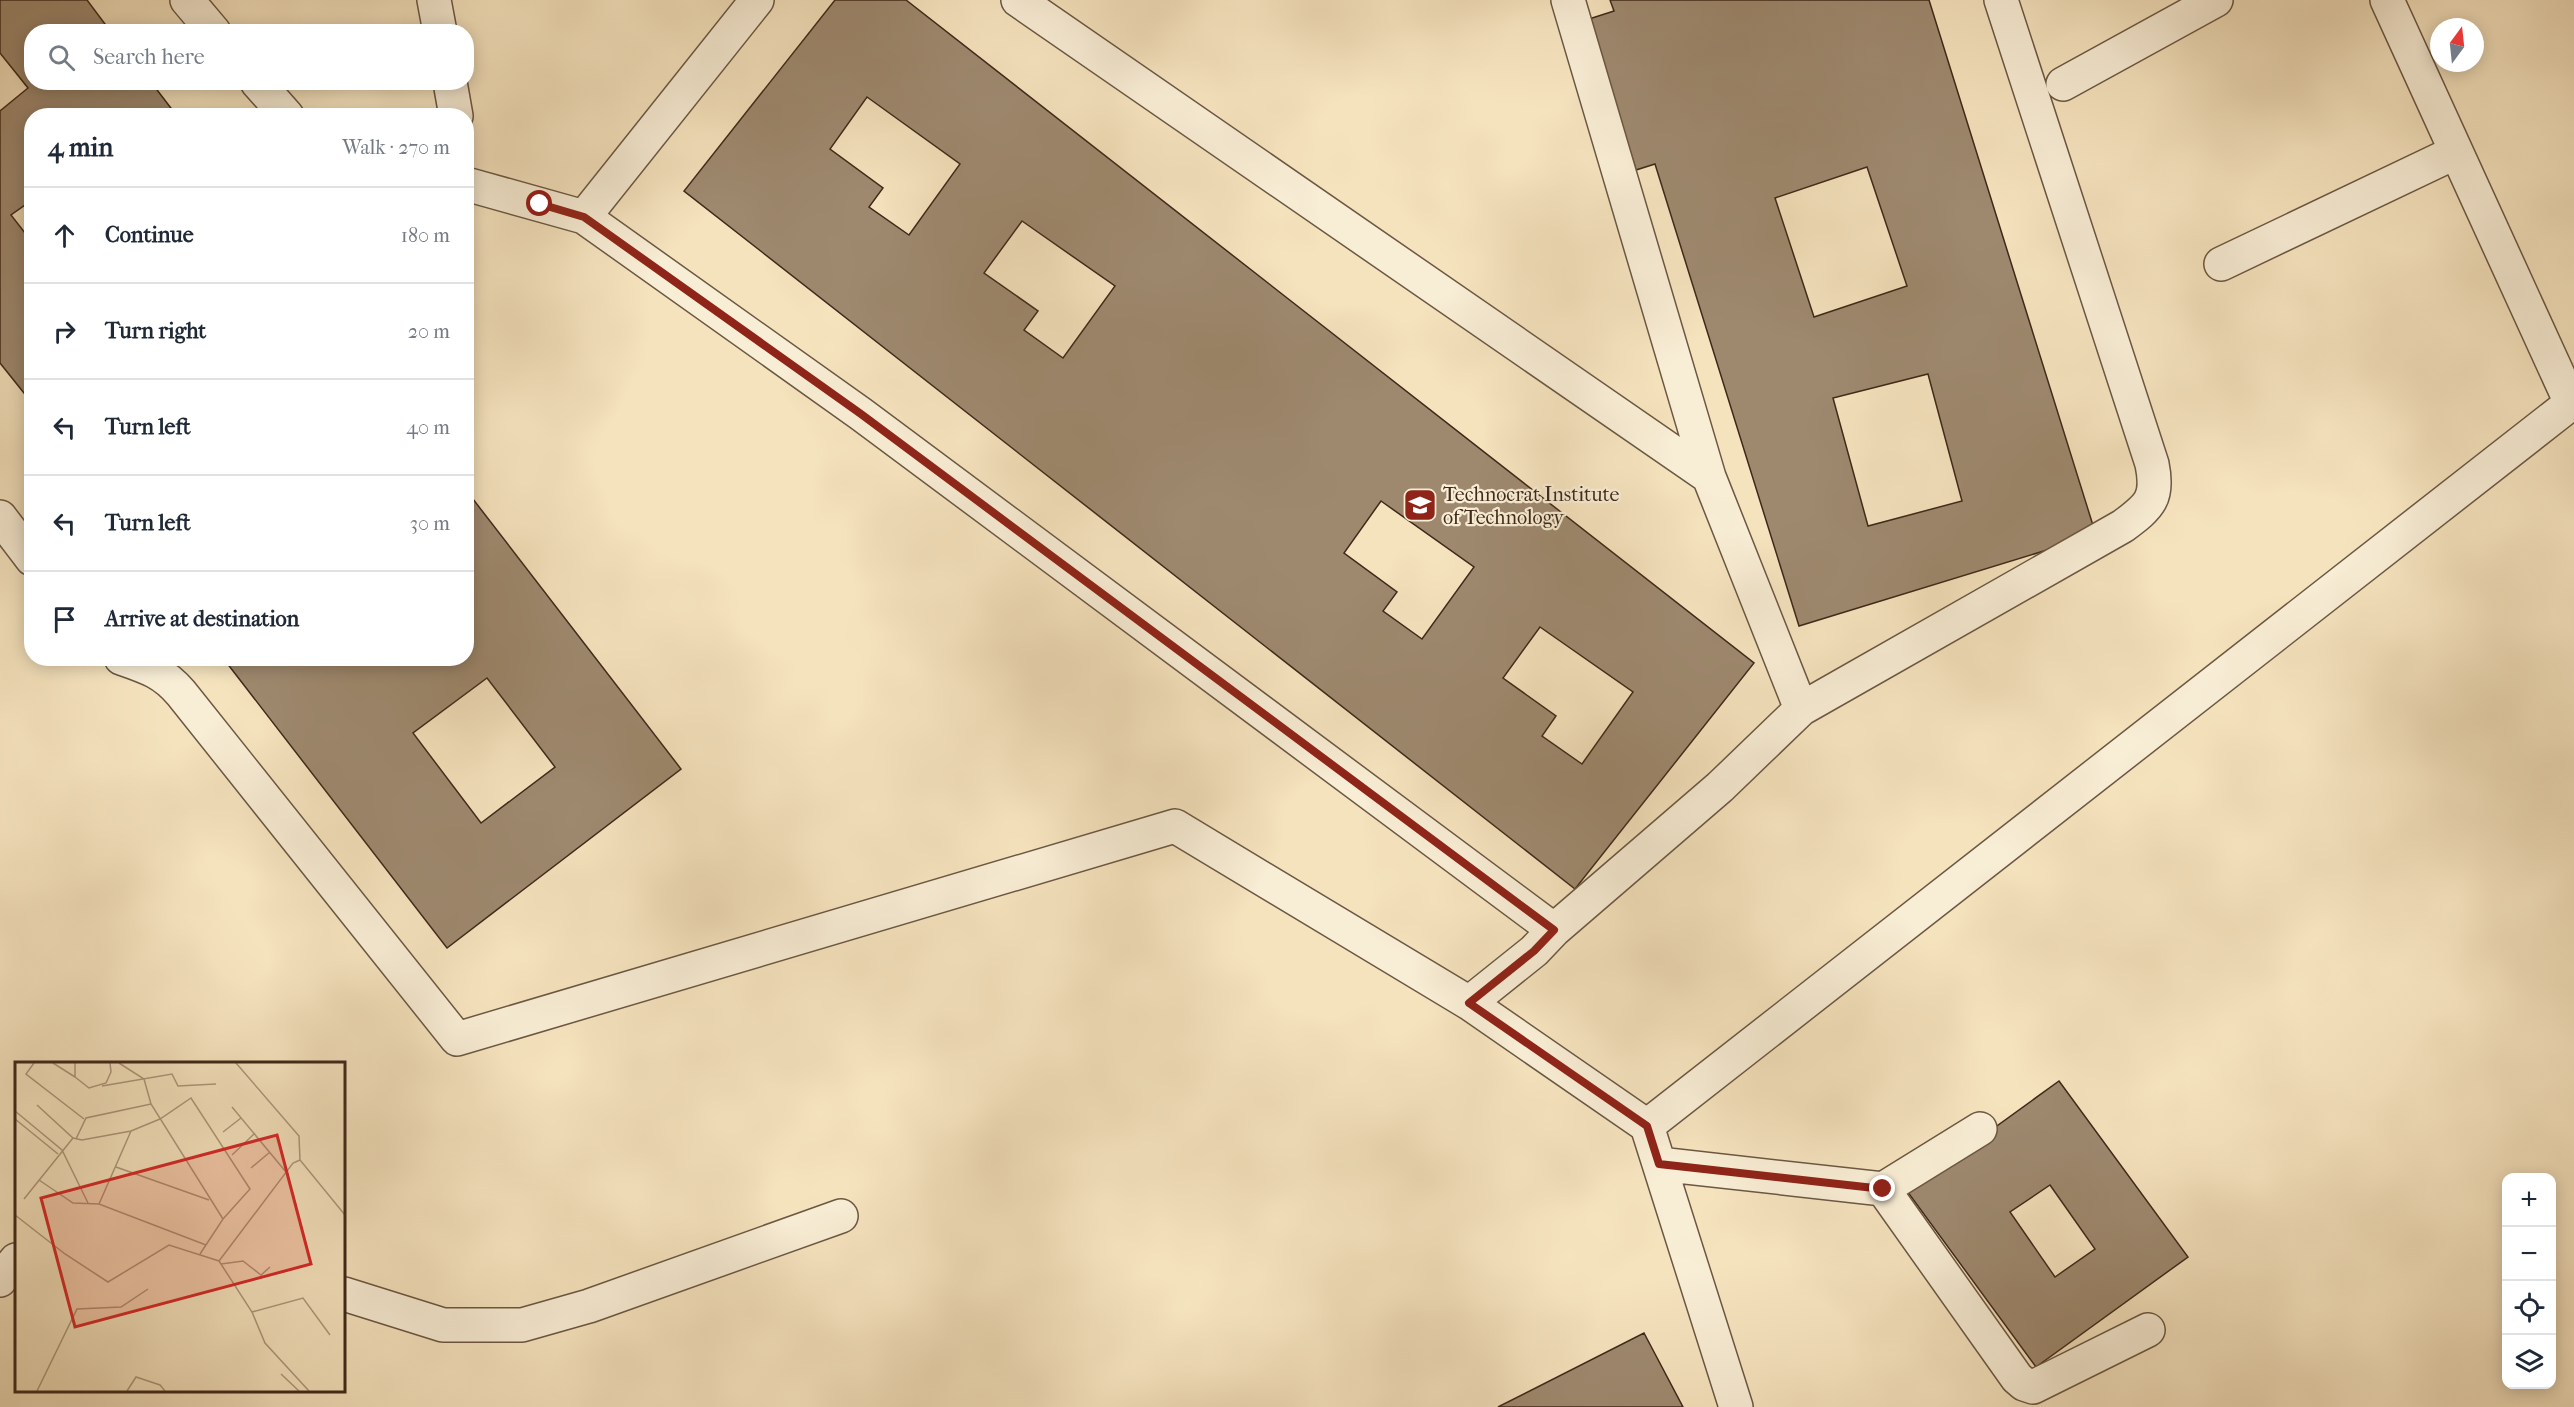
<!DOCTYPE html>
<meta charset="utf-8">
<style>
:root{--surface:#fff;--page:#f6f6f7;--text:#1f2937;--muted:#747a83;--line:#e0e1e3}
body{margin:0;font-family:"IM FELL French Canon",serif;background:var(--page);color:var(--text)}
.controls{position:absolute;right:18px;bottom:18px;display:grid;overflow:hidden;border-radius:12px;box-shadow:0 3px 15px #0003}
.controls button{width:54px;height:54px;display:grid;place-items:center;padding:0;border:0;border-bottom:2px solid var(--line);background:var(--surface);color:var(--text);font:30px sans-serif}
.compass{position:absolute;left:2430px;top:18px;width:54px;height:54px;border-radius:50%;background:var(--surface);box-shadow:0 3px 15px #0003;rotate:15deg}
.stop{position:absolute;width:18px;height:18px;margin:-14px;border:4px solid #8f2418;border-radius:50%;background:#fff}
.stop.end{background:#8f2418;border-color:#fff;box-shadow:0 2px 6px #0008}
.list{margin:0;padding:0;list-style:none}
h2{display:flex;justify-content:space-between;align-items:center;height:78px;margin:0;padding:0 24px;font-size:26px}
h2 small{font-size:20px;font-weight:400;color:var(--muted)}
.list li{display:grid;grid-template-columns:39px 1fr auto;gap:18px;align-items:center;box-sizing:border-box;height:96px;padding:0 24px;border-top:2px solid var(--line)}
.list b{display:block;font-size:22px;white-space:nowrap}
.list em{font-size:20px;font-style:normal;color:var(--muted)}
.icon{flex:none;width:33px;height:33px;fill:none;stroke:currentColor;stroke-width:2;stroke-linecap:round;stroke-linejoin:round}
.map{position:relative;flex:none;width:2574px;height:1407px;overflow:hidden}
.search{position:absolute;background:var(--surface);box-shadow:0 3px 15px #0003;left:24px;top:24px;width:450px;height:66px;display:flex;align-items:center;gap:15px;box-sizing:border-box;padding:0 21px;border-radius:24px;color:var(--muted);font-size:22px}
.panel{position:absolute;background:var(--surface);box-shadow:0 3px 15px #0003;left:24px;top:108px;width:450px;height:558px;border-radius:24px}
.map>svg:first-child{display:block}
</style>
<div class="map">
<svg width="2574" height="1407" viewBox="0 0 2574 1407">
<rect width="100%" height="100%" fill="#f5e3be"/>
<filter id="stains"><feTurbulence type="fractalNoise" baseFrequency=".00333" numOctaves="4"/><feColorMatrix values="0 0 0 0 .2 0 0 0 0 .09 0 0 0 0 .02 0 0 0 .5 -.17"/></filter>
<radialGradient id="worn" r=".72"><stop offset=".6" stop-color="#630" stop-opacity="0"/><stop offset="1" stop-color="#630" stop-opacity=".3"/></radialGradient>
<path fill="#9e896f" stroke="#3f2819" stroke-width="1.5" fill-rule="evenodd" d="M0,0h87l24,32h-79v50h119l26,34h-145v84l-21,15 21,27v161l-32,-40v-252l28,-23 -28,-35z
M835,0h71l848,663 -179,226 -891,-698zM867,97l93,67 -51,71 -40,-28 14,-19 -53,-39zM1022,221l93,65 -52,72 -39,-28 14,-19 -54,-38zM1381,501l93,66 -52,72 -39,-28 14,-19 -53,-39zM1540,627l93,65 -51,72 -40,-28 14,-20 -53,-38z
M1610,0h319l167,535 -297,91 -144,-462 -19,6 -47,-151 25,-8zM1867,167l40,119 -93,31 -39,-119zM1928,374l34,127 -94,25 -35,-128z
M466,490l215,279 -234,179 -224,-290h243zM487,678l68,89 -74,56 -68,-90z
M2059,1081l129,176 -152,110 -129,-176zM2050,1185l45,64 -40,28 -45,-65z
M1644,1333l39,74h-185z"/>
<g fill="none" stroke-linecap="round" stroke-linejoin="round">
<g stroke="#6c5742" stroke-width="36">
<path id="minor" d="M187,0l27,32
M434,0l6,32
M1018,0l691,477
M1568,0l141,477 92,232
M2387,0l184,403
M257,82l30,34
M450,82l6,34
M2063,84l153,-84
M466,184l118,33 277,197 693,516
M584,217l173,-217
M2221,264l235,-112
M0,517l32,42
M121,658c26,9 42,14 60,35l276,346 718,-213 294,177 178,123 89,281
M1469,1003l65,-52 20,-21 166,-143 81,-78 322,-183c27,-20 36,-28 29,-62l-151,-464
M1647,1126l927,-725
M1659,1164l224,25 134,189 7,6 9,3 115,-57
M1883,1189l97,-60
M0,1280l16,-20
M344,1294l99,31h79l67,-19 252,-90"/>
</g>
<use href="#minor" stroke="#f8edd5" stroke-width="33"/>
</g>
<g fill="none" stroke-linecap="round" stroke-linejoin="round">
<path stroke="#8f2418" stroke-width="8" d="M540,204l44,13 277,197 693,516 -20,21 -65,52 178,123 12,38 224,25"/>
</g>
<defs>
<g id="university-square" transform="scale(1.725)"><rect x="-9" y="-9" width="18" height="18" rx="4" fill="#8f2418" stroke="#f8edd5"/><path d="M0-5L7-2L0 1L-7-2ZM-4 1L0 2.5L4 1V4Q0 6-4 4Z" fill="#fff"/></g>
</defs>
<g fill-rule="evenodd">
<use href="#university-square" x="1420" y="505"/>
</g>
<g text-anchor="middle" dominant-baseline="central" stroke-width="4.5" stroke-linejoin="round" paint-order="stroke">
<g font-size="20" fill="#3f2819" stroke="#f8edd5" text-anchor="start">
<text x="1443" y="494">Technocrat Institute<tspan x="1443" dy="23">of Technology</tspan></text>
</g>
</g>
<g transform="translate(15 1062)">
<rect width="330" height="330" fill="#f5e3be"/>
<path fill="none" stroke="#ac987c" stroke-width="1.5" d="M19,1l-8,11 58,45M38,1l22,14M60,1v14l14,11 17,-5 5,-11 -1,-9M104,1l25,16 7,25 72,115M221,1l63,73 1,24 45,55M87,24l70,-12 6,12 38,-2M22,43l36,33 9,2 49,-9 29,-12 31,-21 59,91 -27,30 -23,35M217,45l54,65M0,49l47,39 26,53M0,57l43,35M208,70l18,-14M61,77l10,-21 65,-14M217,93l23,-22M101,105l93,33M236,106l19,-16M24,118l34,23 26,1 107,41M9,137l49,-61M84,142l32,-73M0,153l50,39 43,28 61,-37 50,16 33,51 13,31 44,48M204,199l74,-98 7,-3M206,202l22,-3 18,14 9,-8M237,250l51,-14 27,37M266,312l18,17M22,329l40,-82 44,-2 27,-18M112,329l9,-14 24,8 5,6"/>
<path fill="#d62828" fill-opacity="0.15" stroke="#d62828" stroke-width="3" d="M262,73l34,129 -236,63 -34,-129z"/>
<rect width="330" height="330" fill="none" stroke="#3f2819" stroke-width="3"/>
</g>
<rect width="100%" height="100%" filter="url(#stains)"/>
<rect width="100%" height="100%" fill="url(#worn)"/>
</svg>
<div class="controls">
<button>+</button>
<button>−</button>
<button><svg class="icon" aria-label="locate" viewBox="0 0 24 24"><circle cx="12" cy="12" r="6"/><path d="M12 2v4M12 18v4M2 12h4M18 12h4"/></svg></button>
<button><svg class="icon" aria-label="layers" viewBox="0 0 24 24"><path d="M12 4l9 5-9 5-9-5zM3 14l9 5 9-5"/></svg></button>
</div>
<svg class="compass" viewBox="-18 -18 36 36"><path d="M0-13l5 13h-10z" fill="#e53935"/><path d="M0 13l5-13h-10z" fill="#747a83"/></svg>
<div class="stop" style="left:540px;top:204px"></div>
<div class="stop end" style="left:1883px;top:1189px"></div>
<div class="search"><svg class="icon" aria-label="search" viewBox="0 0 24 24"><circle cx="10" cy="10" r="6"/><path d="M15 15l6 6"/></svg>Search here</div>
<section class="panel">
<h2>4 min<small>Walk · 270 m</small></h2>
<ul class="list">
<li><svg class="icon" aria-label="ahead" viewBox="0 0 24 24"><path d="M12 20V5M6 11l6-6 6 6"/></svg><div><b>Continue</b></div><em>180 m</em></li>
<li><svg class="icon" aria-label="right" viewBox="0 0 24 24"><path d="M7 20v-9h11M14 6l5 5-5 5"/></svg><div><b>Turn right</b></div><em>20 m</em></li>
<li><svg class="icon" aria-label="left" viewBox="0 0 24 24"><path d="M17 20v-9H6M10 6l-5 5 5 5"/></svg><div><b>Turn left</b></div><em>40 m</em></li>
<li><svg class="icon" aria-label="left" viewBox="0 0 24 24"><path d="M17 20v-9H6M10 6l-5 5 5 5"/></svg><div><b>Turn left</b></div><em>30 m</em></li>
<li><svg class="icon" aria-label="arrive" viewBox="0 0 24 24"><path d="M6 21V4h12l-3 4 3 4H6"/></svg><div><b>Arrive at destination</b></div></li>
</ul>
</section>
</div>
